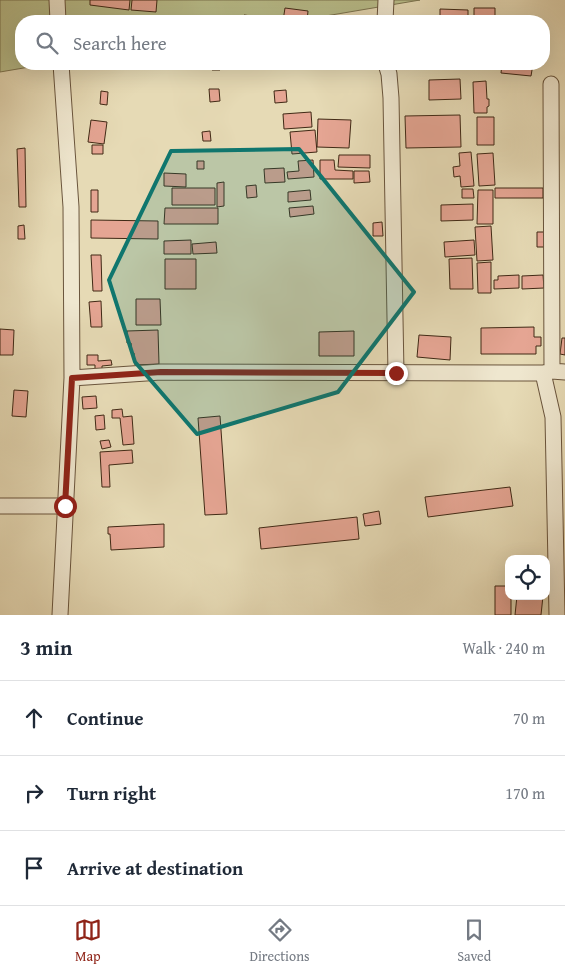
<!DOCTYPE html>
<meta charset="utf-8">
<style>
:root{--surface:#fff;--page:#f2f2f3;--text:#1f2937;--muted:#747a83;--line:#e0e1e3;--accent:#8f2418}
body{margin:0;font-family:"Gentium Book Plus",serif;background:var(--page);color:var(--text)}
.controls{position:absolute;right:15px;bottom:15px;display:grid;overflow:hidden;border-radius:10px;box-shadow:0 5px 20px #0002}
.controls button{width:45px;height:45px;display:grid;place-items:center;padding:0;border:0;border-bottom:1px solid var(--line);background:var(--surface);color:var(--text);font:25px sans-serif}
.stop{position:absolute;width:15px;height:15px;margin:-11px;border:4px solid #8f2418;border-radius:50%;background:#fff}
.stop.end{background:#8f2418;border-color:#fff;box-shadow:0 1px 5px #0008}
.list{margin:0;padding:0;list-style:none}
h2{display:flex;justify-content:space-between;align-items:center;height:65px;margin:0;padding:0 20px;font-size:21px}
h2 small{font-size:16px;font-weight:400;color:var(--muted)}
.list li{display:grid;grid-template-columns:32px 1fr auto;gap:15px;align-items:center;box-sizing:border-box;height:75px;padding:0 20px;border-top:1px solid var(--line)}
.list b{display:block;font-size:19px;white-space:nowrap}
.list em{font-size:16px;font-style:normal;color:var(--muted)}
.icon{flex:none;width:28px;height:28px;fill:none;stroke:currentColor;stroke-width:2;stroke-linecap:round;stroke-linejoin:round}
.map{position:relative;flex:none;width:565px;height:615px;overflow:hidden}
.search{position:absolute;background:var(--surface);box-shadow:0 5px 20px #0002;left:15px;right:15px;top:15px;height:55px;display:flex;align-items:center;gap:12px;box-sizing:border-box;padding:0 18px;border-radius:20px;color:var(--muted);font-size:19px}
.sheet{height:290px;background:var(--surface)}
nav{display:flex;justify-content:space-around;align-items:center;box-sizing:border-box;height:70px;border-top:1px solid var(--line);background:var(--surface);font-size:14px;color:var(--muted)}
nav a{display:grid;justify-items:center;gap:2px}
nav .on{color:var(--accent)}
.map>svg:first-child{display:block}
</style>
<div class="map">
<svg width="565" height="615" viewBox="0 0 565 615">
<rect width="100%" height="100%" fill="#e6dab5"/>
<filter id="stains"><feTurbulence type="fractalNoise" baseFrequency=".004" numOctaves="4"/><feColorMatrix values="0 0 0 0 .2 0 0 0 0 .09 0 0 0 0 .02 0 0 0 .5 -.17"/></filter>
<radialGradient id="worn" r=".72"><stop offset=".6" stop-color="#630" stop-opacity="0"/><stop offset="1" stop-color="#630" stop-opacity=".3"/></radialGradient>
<path fill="#b9be8b" stroke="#7c7450" d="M0,0h420l-124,21h-275v43h26l-47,8z"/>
<path fill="#e5a593" stroke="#402915" d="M90,0h40l-1,10 -39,-5z
M132,0h25l-1,12 -25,-2z
M285,8l23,3 -1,10h-24z
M474,8h21v13h-21z
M440,9l28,1v11h-28z
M244,15l37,5v1h-38z
M212,64h7l1,6h-8z
M502,64h31l-2,12 -30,-3z
M460,79l1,20 -32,1v-20z
M486,81l1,18h2v7l-2,1v6h-13l-1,-31z
M209,89h10l1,12 -10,1z
M286,90l1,12 -12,1 -1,-12z
M101,91l7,1 -1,13 -7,-1z
M311,112l1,15 -28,2 -1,-15z
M460,115l1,32 -55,1 -1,-32z
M477,117h17v28h-17z
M318,119l33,1 -2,28 -32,-1z
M91,120l16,2 -3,22 -16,-2z
M315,130l2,22 -25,2 -2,-22z
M210,131l1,10h-8l-1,-9z
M92,145h11v9h-11z
M25,148l1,59h-7l-2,-58z
M471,152l3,34 -13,1 -1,-11 -6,1 -1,-10 7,-1 -1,-13z
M493,153l2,32 -16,1 -2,-32z
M339,155h31v13l-32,-1z
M313,160l1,17 -26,2 -1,-7 12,-1 -1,-10z
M320,160h14l1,10 18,1v8h-33z
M197,161h7v8h-7z
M284,168l1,14 -20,1 -1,-14z
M354,171h15l1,11 -16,1z
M164,173l22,1v13l-22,-1z
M224,182v24l-7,1v-24z
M256,185l1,12 -10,1 -1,-12z
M172,188h43v17h-43z
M495,188h48v10h-48z
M462,189h11l1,9h-12z
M91,190h7v22h-7z
M310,190l1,10 -23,2v-10z
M478,190h15v34h-16z
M473,204v16l-32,1v-16z
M313,206l1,8 -24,3 -1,-9z
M165,208h53v16h-54z
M91,220l67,1v18l-67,-1z
M382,222l1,14h-10v-13z
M24,225l1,14h-7v-13z
M491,226l2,34 -16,1 -2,-34z
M537,232h8v15h-8z
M191,240v14h-27v-13z
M474,240l1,15 -30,2 -1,-15z
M216,242l1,11 -24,1 -1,-10z
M91,255h10l1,36h-9z
M472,258l1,31h-23l-1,-30z
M165,259h31v30h-31z
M491,262v31h-13l-1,-30z
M519,275v13l-25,1v-9h4v-4z
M543,275l1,13 -22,1v-13z
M136,299h24l1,26h-25z
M101,301l1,26h-11l-2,-25z
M534,327v10h7v9h-5v8h-55v-26z
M0,329l14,1 -1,25h-13z
M158,330l1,34 -24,1 -1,-12h-2l-1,-10h-4v-12z
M354,331v25h-35v-24z
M419,335l32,2 -1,23 -33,-3z
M562,338h3v17l-5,-1z
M87,355h11v6l13,-1 1,5 -10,1v4h-7v-5h-8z
M14,390l14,1 -2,26 -14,-1z
M96,396l1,12 -14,1 -1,-12z
M122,409l1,8 9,-1 2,28 -11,1 -3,-27h-8v-8z
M104,415l1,14 -9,1 -1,-14z
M220,416l7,98 -22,1 -7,-97z
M109,440l2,7 -9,2 -2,-8z
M132,450l1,13 -24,2 1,22h-8l-2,-35z
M510,487l3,19 -85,11 -3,-20z
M379,511l2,13 -16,2 -2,-12z
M357,517l2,22 -98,10 -2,-21z
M164,524v23l-53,3 -1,-16h-2v-7z
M495,586h14v10h2v19h-16z
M517,596h26l-2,19h-26z"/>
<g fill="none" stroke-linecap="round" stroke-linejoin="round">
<g stroke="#6a553d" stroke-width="17">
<path id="street" d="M57,0l1,21
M385,21l1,-21
M386,64l3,10 2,24 5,275
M551,84l1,287
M543,373l10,44 4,198
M72,378l89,-6 382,1 9,-2 13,1
M0,506h65
M60,615l12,-237 -1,-171 -10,-143"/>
</g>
<use href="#street" stroke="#efe7cf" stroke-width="15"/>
</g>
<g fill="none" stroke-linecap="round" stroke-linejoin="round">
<path stroke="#8f2418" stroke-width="6" d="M65,506l7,-128 89,-6 235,1"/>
</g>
<path fill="#0f766e" fill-opacity="0.2" stroke="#0f766e" stroke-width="4" stroke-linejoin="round" d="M299,149l115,143 -76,100 -141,42 -62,-72 -26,-82 62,-129z"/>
<rect width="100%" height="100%" filter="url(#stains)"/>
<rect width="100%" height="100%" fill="url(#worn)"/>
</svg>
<div class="controls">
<button><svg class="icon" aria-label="locate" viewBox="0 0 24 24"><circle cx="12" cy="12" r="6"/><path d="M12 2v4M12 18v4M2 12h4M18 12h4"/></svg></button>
</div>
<div class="stop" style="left:65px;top:506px"></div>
<div class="stop end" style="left:396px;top:373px"></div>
<div class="search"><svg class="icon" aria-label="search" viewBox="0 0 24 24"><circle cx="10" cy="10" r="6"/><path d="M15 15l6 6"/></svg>Search here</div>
</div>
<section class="sheet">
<h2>3 min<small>Walk · 240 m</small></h2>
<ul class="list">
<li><svg class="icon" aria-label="ahead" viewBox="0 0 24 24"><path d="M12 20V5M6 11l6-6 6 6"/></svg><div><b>Continue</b></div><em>70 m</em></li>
<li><svg class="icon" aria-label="right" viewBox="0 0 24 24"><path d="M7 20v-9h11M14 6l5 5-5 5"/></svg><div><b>Turn right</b></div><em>170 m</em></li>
<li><svg class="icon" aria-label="arrive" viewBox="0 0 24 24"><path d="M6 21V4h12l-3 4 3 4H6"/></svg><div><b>Arrive at destination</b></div></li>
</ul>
</section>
<nav>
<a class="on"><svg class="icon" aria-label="map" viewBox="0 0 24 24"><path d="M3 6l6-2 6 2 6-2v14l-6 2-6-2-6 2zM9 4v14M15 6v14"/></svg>Map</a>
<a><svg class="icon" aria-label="directions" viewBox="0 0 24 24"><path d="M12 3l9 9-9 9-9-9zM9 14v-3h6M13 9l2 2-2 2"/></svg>Directions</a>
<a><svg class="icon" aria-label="saved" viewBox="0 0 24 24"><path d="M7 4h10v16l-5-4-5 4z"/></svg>Saved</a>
</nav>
